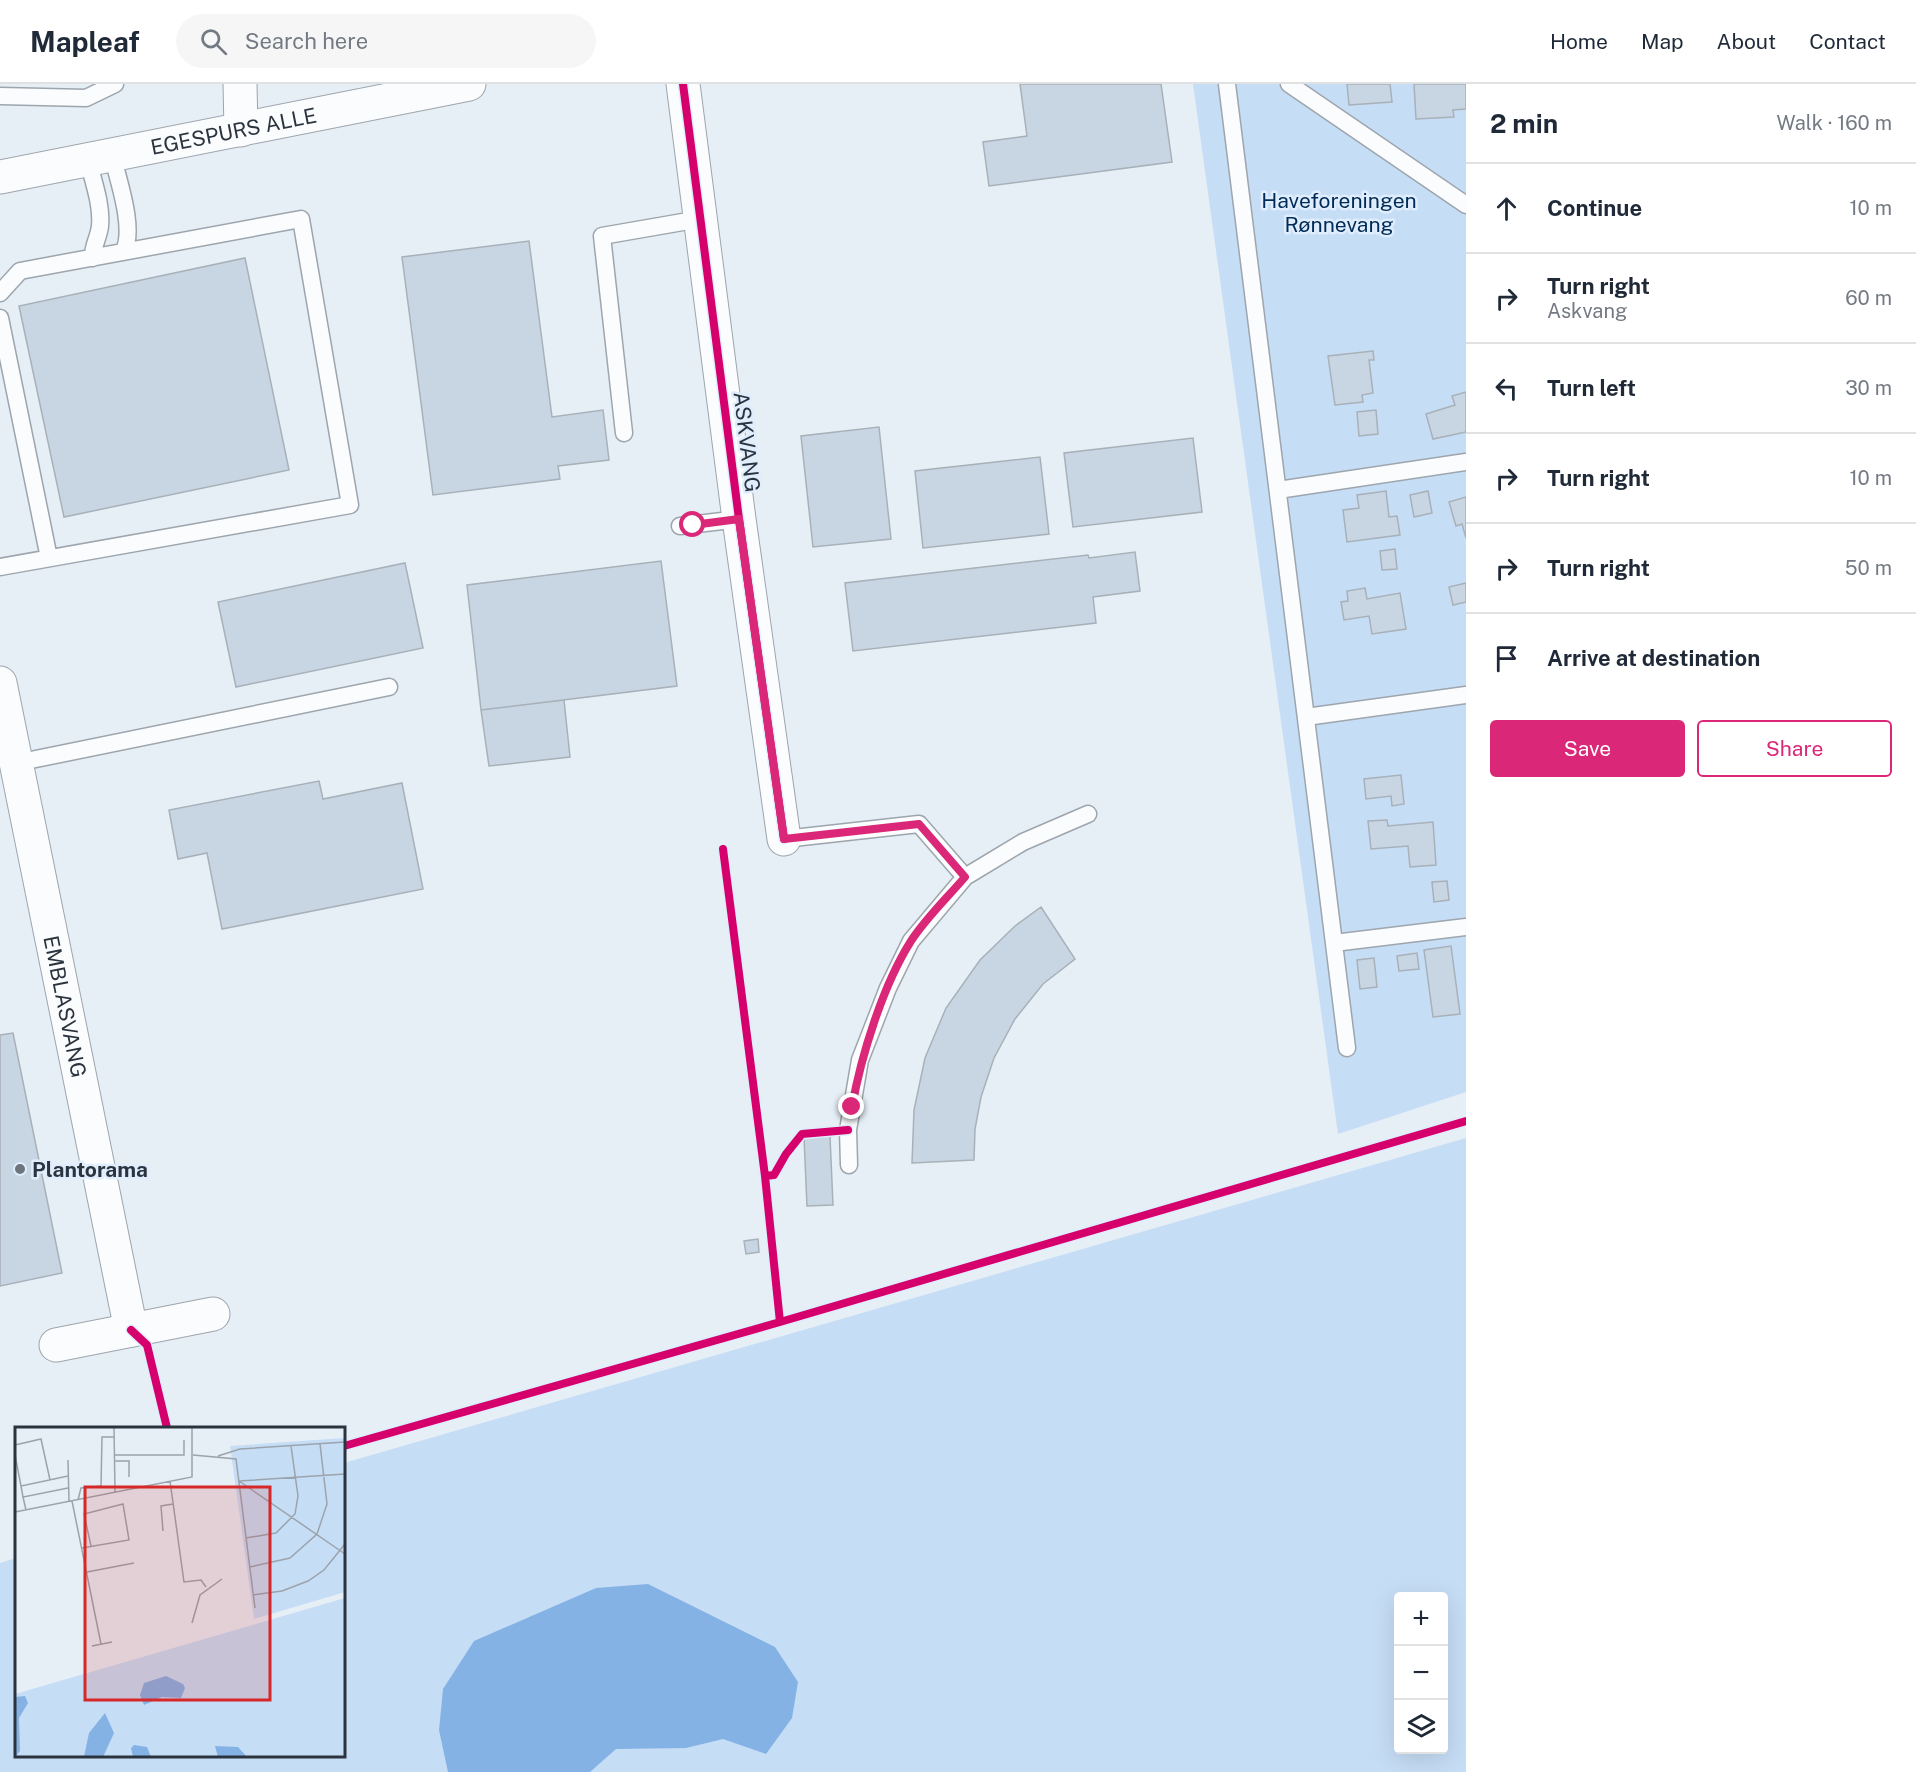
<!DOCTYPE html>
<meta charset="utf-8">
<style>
:root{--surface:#fff;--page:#f6f6f7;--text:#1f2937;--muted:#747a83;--line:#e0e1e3;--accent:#db2777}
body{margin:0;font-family:"Public Sans",sans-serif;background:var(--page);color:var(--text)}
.controls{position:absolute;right:18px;bottom:18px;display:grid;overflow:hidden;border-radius:6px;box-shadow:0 6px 24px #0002}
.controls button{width:54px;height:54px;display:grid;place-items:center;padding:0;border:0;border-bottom:2px solid var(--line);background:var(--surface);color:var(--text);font:30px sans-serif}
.stop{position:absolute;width:18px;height:18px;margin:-14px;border:4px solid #db2777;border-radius:50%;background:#fff}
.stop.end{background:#db2777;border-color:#fff;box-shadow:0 2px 6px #0008}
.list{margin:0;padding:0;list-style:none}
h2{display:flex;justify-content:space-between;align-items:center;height:78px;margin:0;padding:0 24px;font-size:26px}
h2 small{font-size:20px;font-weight:400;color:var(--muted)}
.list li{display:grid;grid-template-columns:39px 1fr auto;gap:18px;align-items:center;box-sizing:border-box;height:90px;padding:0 24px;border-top:2px solid var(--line)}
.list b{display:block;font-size:22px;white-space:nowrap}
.list p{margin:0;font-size:20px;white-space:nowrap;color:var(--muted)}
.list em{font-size:20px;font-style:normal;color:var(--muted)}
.actions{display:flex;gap:12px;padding:18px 24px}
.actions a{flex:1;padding:14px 0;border:2px solid var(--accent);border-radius:6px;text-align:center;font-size:21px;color:var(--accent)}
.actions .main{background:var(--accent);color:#fff}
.icon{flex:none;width:33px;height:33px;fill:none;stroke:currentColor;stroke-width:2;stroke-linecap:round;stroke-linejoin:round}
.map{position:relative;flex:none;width:1466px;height:1688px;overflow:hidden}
header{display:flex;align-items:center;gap:36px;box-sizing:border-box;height:84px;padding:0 30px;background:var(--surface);border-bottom:2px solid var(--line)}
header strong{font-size:28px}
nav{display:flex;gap:33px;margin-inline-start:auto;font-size:21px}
.search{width:420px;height:54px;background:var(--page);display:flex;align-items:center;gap:15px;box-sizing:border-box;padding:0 21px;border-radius:33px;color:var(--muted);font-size:22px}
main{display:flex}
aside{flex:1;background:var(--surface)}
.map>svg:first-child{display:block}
</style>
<header>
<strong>Mapleaf</strong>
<div class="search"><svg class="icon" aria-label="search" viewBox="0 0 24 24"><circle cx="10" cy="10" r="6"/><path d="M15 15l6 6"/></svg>Search here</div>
<nav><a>Home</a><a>Map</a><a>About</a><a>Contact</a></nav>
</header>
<main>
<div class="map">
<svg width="1466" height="1688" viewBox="0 0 1466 1688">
<rect width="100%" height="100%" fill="#e6eef6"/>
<path fill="#c6ddf6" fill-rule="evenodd" d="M1193,0h273v1008l-128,42z
M1466,1054v634h-1466v-209l16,-5v198h328v-293zM1398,1512h46v154h-46z"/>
<path fill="#84b2e4" d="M648,1500l127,63 23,35 -6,36 -26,36 -43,-15 -37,9 -70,1 -26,23h-142l-9,-42 4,-41 31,-48 122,-53z"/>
<path fill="#c8d6e4" stroke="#a8b0b8" stroke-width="1.5" d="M1020,0h141l11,78 -183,24 -6,-44 44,-6z
M1347,0h43l2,18 -43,3z
M1414,0h52v25l-13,1 1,7 -38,2z
M529,157l23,176 51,-7 6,50 -51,6 2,13 -127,16 -31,-238z
M245,174l44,212 -225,47 -45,-211z
M1373,267l1,9h-5l4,33 -11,2 1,7 -28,3 -7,-49z
M1466,308v40l-33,7 -7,-25 29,-9 -3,-9z
M1376,326l2,24 -19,2 -2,-24z
M879,343l12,112 -78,8 -12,-111z
M1193,354l9,74 -129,15 -9,-74z
M1040,373l9,77 -126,14 -8,-77z
M1386,407l3,26 8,-1 3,19 -53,7 -4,-32 16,-2 -2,-13z
M1428,407l4,22 -18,4 -4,-22z
M1466,413v41l-4,-14 -6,2 -7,-24z
M1395,465l2,20 -15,1 -2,-19z
M1135,468l5,39 -47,6 3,26 -243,28 -8,-68 243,-28 1,3z
M661,477l16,125 -196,24 -14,-125z
M405,479l18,85 -187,39 -18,-85z
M1466,499v19l-13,3 -4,-18z
M1365,504l2,11 33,-6 6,36 -34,5 -3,-18 -25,4 -3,-18 7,-1 -1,-10z
M564,616l6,57 -81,9 -8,-56z
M1401,691l3,29 -12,2 -1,-10 -25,3 -2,-20z
M319,697l4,18 79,-16 21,106 -201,40 -15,-76 -29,6 -9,-49z
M1387,736l1,6 45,-4 3,43 -26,2 -2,-21 -37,3 -3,-28z
M1447,797l2,19 -15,2 -2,-20z
M1041,823l34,52 -32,25 -28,35 -21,39 -13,39 -6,32 -1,31 -62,3 2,-53 11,-52 21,-50 34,-48 35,-34z
M1451,862l9,68 -27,3 -9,-67z
M1417,869l2,16 -20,2 -2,-15z
M1374,874l3,29 -17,2 -3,-29z
M13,949l49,240 -62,13v-251z
M830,1052l3,69 -26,1 -3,-69z
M758,1155l1,13 -13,2 -2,-13z"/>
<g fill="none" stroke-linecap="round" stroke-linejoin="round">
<g stroke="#9da5ad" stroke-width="19">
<path id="service" d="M1227,0l120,964
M1289,0l177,121
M0,12l86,2 29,-14
M112,71c6,24 24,76 11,97
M88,76c5,21 14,44 12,66 -1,11 -8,21 -7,32
M0,209l20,-22 281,-52 49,286 -350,62
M0,234l49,240
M624,349l-22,-197 98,-17
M1278,406l188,-28
M680,442l59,-7
M1306,633l160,-22
M16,679l373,-76
M784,755l135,-15 46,53
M1334,859l132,-16
M849,1081l-1,-35 12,-70 28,-72 23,-47 54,-64 58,-35 65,-28"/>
</g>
<g stroke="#9da5ad" stroke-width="35">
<g id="minor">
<path d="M240,0l1,46"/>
<path d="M683,0l56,435 45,320"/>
<path id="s1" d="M0,93l469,-93"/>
<path id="s2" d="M0,599l131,647"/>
<path d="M56,1261l157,-31"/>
</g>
</g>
<use href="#service" stroke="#fbfcfe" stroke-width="16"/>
<use href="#minor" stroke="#fbfcfe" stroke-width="33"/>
<g stroke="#dfedfd" stroke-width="11">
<path id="cycleway" d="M683,0l56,435 45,320
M723,765l42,327 15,146
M765,1092l9,-1 12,-21 16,-20 46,-4
M131,1246l16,15 20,83
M344,1362l436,-124 686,-201"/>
</g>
<use href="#cycleway" stroke="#d6006c" stroke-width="8"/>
</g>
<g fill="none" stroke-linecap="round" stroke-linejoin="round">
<path stroke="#db2777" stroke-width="8" d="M693,441l46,-6 45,320 135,-15 46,53c-18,21 -39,41 -54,64 -28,44 -50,115 -59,166"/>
</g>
<circle fill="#6c757e" stroke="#dfedfd" stroke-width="2" cx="20" cy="1085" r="6"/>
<g text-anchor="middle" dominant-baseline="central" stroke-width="5" stroke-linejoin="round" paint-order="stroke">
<g font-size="21" fill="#2b343e" stroke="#dfedfd">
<text stroke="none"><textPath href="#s1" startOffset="238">EGESPURS ALLE</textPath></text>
<text transform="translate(747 358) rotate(83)">ASKVANG</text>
<text stroke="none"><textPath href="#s2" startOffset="330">EMBLASVANG</textPath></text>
</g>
<g font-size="21" fill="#002b56" stroke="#dfedfd">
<text x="1339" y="116">Haveforeningen<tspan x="1339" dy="24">Rønnevang</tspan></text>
</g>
<g font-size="21" font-weight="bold" fill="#2b343e" stroke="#dfedfd" text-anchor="start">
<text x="32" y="1085">Plantorama</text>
</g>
</g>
<g transform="translate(15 1343)">
<rect width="330" height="330" fill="#e6eef6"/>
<path d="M330,11v154l-91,27 -24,-173zM330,171v159h-330v-63z" fill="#c6ddf6"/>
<path d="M151,249l17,8 2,4 -4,10 -19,-1 -18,8 -4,-10 4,-12zM10,269l3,7 -9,15 1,33 -5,6v-60zM90,286l9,20 -11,24h-19l5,-24zM119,318l13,2 4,10h-18l-2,-9zM200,319l23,1 9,10h-29z" fill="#84b2e4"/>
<path fill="none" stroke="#9ba4ac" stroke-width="1.5" d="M99,0l1,65M0,18l26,-6 9,41M0,28l6,31M99,28h70v-15M178,28l43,4 19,149M203,29l22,-7 105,-7M53,33l1,41M99,34h15v16M155,54l14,101 17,-2 5,7M224,54l106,73M224,54l106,-7M8,70l-2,-11 47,-10M63,73l3,-12 20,-2 1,-49h12M57,74l29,143M11,83l-3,-13 45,-9M0,85l177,-35v-50M148,104l-2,-25 12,-2M231,111l30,-5 19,-19 3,-18 -7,-50M67,121l47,-8 -6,-36 -39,10 7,32M235,140l40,-9 27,-24 10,-30 -7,-60M72,145l47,-9M238,168l29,-4 26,-10 16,-11 21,-26M177,196l8,-28 22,-16M77,219l20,-4"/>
<path fill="#d62828" fill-opacity="0.15" stroke="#d62828" stroke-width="3" d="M70,60h185v213h-185z"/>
<rect width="330" height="330" fill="none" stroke="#2b343e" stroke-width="3"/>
</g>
</svg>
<div class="controls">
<button>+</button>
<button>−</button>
<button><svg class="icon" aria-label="layers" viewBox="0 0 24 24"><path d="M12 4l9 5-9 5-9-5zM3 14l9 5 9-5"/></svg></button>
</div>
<div class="stop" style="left:693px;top:441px"></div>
<div class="stop end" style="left:852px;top:1023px"></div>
</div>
<aside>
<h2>2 min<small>Walk · 160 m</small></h2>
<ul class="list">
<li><svg class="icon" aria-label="ahead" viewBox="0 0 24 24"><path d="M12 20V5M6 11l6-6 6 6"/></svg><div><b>Continue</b></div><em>10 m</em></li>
<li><svg class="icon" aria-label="right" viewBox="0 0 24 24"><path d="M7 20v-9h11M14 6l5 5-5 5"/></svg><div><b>Turn right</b><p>Askvang</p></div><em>60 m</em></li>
<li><svg class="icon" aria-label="left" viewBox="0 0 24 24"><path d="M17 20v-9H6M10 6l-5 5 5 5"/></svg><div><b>Turn left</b></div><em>30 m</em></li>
<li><svg class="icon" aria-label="right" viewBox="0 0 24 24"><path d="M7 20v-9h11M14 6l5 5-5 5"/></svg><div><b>Turn right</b></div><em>10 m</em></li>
<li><svg class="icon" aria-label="right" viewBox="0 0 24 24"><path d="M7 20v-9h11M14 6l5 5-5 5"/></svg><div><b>Turn right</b></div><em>50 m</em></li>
<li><svg class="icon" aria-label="arrive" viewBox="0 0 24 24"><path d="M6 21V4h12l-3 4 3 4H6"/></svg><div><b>Arrive at destination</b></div></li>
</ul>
<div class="actions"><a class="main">Save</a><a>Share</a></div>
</aside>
</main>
